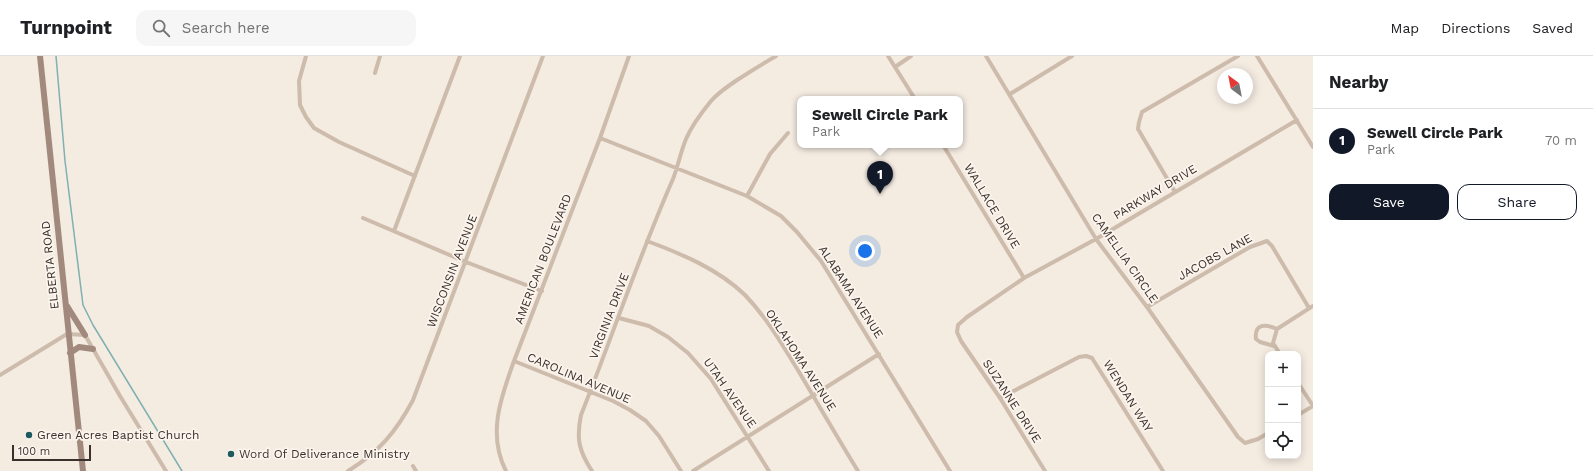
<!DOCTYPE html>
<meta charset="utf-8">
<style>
:root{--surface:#fff;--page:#f6f6f6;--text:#202124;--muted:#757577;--line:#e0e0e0;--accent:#111827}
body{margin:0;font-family:"Work Sans",sans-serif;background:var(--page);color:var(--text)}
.controls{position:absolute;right:12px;bottom:12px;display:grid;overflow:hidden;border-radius:8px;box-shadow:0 2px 10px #0003}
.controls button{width:36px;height:36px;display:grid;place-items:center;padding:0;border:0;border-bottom:1px solid var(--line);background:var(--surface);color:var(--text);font:20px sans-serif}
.compass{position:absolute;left:1217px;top:12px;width:36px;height:36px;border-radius:50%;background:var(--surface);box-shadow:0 2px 10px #0003;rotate:328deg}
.scale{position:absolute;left:12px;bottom:10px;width:79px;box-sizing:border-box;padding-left:4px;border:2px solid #3b302b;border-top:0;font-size:11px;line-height:14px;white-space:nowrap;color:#3b302b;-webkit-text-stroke:3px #fbf5ee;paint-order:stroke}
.you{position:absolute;left:865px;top:195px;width:14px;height:14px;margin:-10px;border:3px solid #fff;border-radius:50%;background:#1a73e8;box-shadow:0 0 0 6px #1a73e833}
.badge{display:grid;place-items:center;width:26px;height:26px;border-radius:50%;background:var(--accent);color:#fff;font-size:13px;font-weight:700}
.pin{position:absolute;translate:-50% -33px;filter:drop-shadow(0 1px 2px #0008)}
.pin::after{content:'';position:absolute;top:21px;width:14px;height:12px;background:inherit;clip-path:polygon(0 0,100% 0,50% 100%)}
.popup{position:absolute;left:797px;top:40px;width:166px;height:52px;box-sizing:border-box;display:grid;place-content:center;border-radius:8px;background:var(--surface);filter:drop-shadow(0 1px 3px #0005);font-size:13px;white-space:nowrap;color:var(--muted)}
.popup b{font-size:15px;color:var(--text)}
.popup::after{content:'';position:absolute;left:50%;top:100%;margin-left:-8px;border:8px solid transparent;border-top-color:var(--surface)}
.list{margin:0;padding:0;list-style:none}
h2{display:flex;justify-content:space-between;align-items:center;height:52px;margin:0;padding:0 16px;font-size:17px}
h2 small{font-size:13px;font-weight:400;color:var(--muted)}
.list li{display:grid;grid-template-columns:26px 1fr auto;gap:12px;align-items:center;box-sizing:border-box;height:64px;padding:0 16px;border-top:1px solid var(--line)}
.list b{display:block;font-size:15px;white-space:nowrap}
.list p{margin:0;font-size:13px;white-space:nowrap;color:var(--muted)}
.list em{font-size:13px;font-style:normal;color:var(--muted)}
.actions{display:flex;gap:8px;padding:12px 16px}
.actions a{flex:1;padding:9px 0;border:1px solid var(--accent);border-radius:12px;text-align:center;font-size:14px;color:var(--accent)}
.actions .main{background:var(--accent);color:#fff}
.icon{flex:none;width:22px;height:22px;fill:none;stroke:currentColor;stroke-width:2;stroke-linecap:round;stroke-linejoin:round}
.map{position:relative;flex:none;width:1313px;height:415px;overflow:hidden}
header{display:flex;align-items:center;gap:24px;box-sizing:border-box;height:56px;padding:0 20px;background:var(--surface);border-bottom:1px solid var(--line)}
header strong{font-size:19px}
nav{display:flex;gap:22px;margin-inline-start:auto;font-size:14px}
.search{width:280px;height:36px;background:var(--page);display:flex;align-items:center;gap:10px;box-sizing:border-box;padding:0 14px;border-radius:12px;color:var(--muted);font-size:15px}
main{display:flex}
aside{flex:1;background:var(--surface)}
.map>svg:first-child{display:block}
</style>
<header>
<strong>Turnpoint</strong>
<div class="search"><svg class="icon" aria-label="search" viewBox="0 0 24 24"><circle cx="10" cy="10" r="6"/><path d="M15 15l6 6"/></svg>Search here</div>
<nav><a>Map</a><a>Directions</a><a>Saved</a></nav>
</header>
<main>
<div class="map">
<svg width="1313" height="415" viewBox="0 0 1313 415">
<rect width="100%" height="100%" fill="#f4ebe1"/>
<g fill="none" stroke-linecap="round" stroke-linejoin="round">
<path stroke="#7fb0b2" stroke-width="1.5" d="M56,0l9,105 18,144 10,20 89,146"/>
<path stroke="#cdbbac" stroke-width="4" d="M306,0l-7,25 1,24 6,12 8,11 25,14 76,34
M888,0l27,43
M986,0l110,183 51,68 91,130 7,6 13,-4 10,-6
M1257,0l56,91
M895,11l16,-11
M375,17l5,-17
M1010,38l62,-38
M600,82l147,58 34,20 16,16 24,29 129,210
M943,89l81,133
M1175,136l-37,-63 1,-7 3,-10 96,-56
M747,140l23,-42 18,-21
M363,162l103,44 76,29
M394,175l66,-175
M647,185c35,13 71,28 98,54 23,24 40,54 57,82 19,32 37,63 56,94
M1147,251l103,-60 17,-6 5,5 37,62
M619,262l30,8 19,11 20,16 23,26 58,92
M1274,290l-14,-4 -4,-3c-2,-16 10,-15 21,-10
M1280,298l-7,-11 4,-14 36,-23
M514,305l99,40 17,9 16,11 13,15 22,35
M0,319l67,-41 18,1 35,61 46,75
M1298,327l15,23
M1000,342l79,-41 7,-1 6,2 71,113
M1298,359l15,-9
M413,410l3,5
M348,415c31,-19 48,-39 65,-71l130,-344
M506,415c-19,-37 -5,-74 8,-110l86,-223 29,-82
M592,415c-13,-20 -16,-32 -11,-56 31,-78 58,-159 92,-236 5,-13 8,-28 13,-40 6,-14 16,-27 25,-38 13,-15 47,-34 65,-45
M693,415l186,-117
M1045,415l-45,-73 -39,-57 -4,-9 1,-7 9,-8 57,-39 72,-39 201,-119"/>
<path stroke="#a18a7d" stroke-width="6" d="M40,0l43,415
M67,250l18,29
M70,297l9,-6 14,2"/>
</g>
<g fill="#1f5a5e" stroke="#fbf5ee" stroke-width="1.5">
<circle cx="29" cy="379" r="4"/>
<circle cx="231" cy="398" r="4"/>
</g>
<g text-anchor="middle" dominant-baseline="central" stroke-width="3.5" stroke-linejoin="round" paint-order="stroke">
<g font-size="12" fill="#3b302b" stroke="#fbf5ee">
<text transform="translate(1155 136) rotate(-31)">PARKWAY DRIVE</text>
<text transform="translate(992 150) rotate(59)">WALLACE DRIVE</text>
<text transform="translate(1215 201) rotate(-29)">JACOBS LANE</text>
<text transform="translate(1125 202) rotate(55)">CAMELLIA CIRCLE</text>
<text transform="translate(543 203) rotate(-69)">AMERICAN BOULEVARD</text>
<text transform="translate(50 209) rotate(-96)">ELBERTA ROAD</text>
<text transform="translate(452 215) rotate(-69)">WISCONSIN AVENUE</text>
<text transform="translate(851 236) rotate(57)">ALABAMA AVENUE</text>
<text transform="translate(609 260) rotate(-69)">VIRGINIA DRIVE</text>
<text transform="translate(801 304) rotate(57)">OKLAHOMA AVENUE</text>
<text transform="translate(579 322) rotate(23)">CAROLINA AVENUE</text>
<text transform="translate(730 337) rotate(55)">UTAH AVENUE</text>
<text transform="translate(1128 340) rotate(58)">WENDAN WAY</text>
<text transform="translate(1012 345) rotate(57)">SUZANNE DRIVE</text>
</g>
<g font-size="12" fill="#3b302b" stroke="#fbf5ee" text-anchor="start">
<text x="37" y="379">Green Acres Baptist Church</text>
<text x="239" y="398">Word Of Deliverance Ministry</text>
</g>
</g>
</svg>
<div class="controls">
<button>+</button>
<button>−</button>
<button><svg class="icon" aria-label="locate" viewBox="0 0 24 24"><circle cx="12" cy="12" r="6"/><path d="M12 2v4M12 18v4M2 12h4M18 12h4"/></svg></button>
</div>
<svg class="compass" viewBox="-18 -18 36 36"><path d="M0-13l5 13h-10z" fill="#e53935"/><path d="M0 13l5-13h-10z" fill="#757577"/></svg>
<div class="scale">100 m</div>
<div class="you"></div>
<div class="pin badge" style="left:880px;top:138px">1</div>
<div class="popup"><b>Sewell Circle Park</b>Park</div>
</div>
<aside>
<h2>Nearby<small></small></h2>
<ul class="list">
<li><span class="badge">1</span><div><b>Sewell Circle Park</b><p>Park</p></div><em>70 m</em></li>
</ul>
<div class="actions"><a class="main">Save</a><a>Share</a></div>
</aside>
</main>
